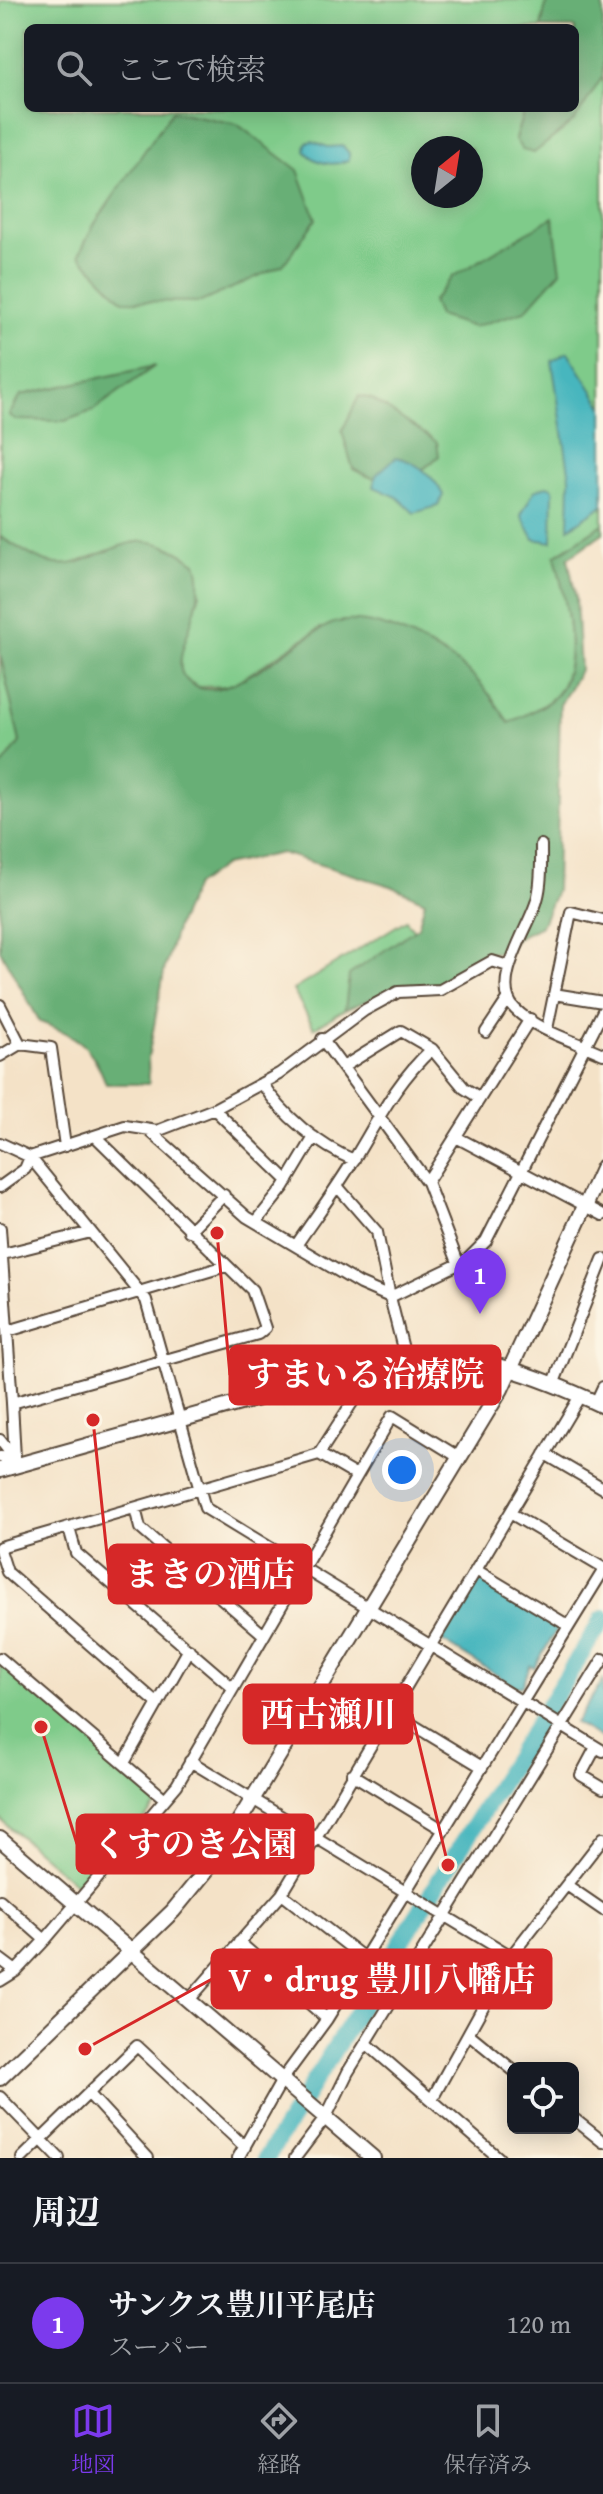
<!DOCTYPE html>
<html lang="ja">
<meta charset="utf-8">
<style>
:root{--surface:#171b24;--page:#242831;--text:#f1f3f6;--muted:#9ea1a6;--line:#363941;--accent:#7c3aed}
body{margin:0;font-family:"Gentium Book Plus","Noto Serif JP",serif;background:var(--page);color:var(--text)}
.controls{position:absolute;right:24px;bottom:24px;display:grid;overflow:hidden;border-radius:12px;box-shadow:0 4px 20px #0003}
.controls button{width:72px;height:72px;display:grid;place-items:center;padding:0;border:0;border-bottom:2px solid var(--line);background:var(--surface);color:var(--text);font:40px sans-serif}
.compass{position:absolute;left:411px;top:136px;width:72px;height:72px;border-radius:50%;background:var(--surface);box-shadow:0 4px 20px #0003;rotate:30deg}
.you{position:absolute;left:402px;top:1470px;width:28px;height:28px;margin:-20px;border:6px solid #fff;border-radius:50%;background:#1a73e8;box-shadow:0 0 0 12px #1a73e833}
.badge{display:grid;place-items:center;width:52px;height:52px;border-radius:50%;background:var(--accent);color:#fff;font-size:26px;font-weight:700}
.pin{position:absolute;translate:-50% -66px;filter:drop-shadow(0 2px 4px #0008)}
.pin::after{content:'';position:absolute;top:42px;width:28px;height:24px;background:inherit;clip-path:polygon(0 0,100% 0,50% 100%)}
.list{margin:0;padding:0;list-style:none}
h2{display:flex;justify-content:space-between;align-items:center;height:104px;margin:0;padding:0 32px;font-size:34px}
h2 small{font-size:26px;font-weight:400;color:var(--muted)}
.list li{display:grid;grid-template-columns:52px 1fr auto;gap:24px;align-items:center;box-sizing:border-box;height:120px;padding:0 32px;border-top:2px solid var(--line)}
.list b{display:block;font-size:30px;white-space:nowrap}
.list p{margin:0;font-size:26px;white-space:nowrap;color:var(--muted)}
.list em{font-size:26px;font-style:normal;color:var(--muted)}
.icon{flex:none;width:44px;height:44px;fill:none;stroke:currentColor;stroke-width:2;stroke-linecap:round;stroke-linejoin:round}
.map{position:relative;flex:none;width:603px;height:2158px;overflow:hidden}
.search{position:absolute;background:var(--surface);box-shadow:0 4px 20px #0003;left:24px;right:24px;top:24px;height:88px;display:flex;align-items:center;gap:20px;box-sizing:border-box;padding:0 28px;border-radius:12px;color:var(--muted);font-size:30px}
.sheet{height:224px;background:var(--surface)}
nav{display:flex;justify-content:space-around;align-items:center;box-sizing:border-box;height:112px;border-top:2px solid var(--line);background:var(--surface);font-size:22px;color:var(--muted)}
nav a{display:grid;justify-items:center;gap:4px}
nav .on{color:var(--accent)}
.map>svg:first-child{display:block}
</style>
<div class="map">
<svg width="603" height="2158" viewBox="0 0 603 2158">
<rect width="100%" height="100%" fill="#fcf5e5"/>
<filter id="ink" filterUnits="userSpaceOnUse"><feTurbulence type="fractalNoise" baseFrequency=".0125" numOctaves="2"/><feDisplacementMap in="SourceGraphic" scale="16" xChannelSelector="R" yChannelSelector="G"/><feConvolveMatrix kernelMatrix="1 2 1 2 8 2 1 2 1" color-interpolation-filters="sRGB"/></filter>
<filter id="wash" filterUnits="userSpaceOnUse"><feTurbulence type="fractalNoise" baseFrequency=".006" numOctaves="4" result="noise"/><feDisplacementMap in="SourceGraphic" scale="32" xChannelSelector="R" yChannelSelector="G"/><feGaussianBlur stdDeviation="1.8" result="paint"/><feColorMatrix in="noise" values="0 0 0 0 0 0 0 0 0 0 0 0 0 0 0 0 0 1.4 0 .05"/><feComposite in="paint" operator="in"/></filter>
<g filter="url(#wash)">
<rect width="100%" height="100%" fill="#f4e2c7"/>
<path fill="#7fcb8a" stroke="#5d7a54" stroke-width="2" fill-rule="evenodd" d="M7,0h540l-6,28h-513v80h497l-10,31 19,14 69,-77v448l-48,32c9,36 27,104 2,137 -10,13 -34,22 -48,31l-18,-28 -35,-33 -26,-17 -54,-21 -56,3 -89,58 -32,1 -13,-7 -6,-9 1,-19 19,-58 -4,-31c-45,-29 -55,-26 -104,-6 -13,5 -22,9 -36,7 -19,-2 -39,-18 -56,-27v-535zM423,148h48v48h-48z
M0,653l20,89 -20,27z
M406,920l15,20 -64,62 -43,26 -21,-38z
M0,1658l160,143 -75,85h-7l-78,-67z"/>
<path fill="#67af76" stroke="#516c4a" stroke-width="2" d="M547,0h56v76l-29,45 -40,32 -12,-3 -7,-11 10,-31h50v-80h-34z
M172,111l65,13 61,46 18,49 -33,46 -82,37 -78,-1 -44,-46 14,-29z
M553,217l8,54 -36,40 -52,16 -35,-11 -6,-14 20,-25z
M155,366l-63,45 -27,10 -50,-1 -6,-5 12,-20z
M359,396l13,3 65,43 2,14c-31,28 -48,34 -86,13l-11,-38z
M603,524v9l-35,25 8,40 4,72 -20,35 -4,186 -15,35 -25,12 -11,16 -13,-2 -51,34 -38,-1 -58,25 4,-35 69,-48 7,-26 -34,-15 -110,-33 -57,12 -29,21 -18,40 -12,41 -17,91 1,26h-43c-14,-39 -28,-48 -66,-62l-40,-72v-181l20,-27 -20,-89v-116c17,9 37,25 56,27 14,2 23,-2 36,-7 49,-20 59,-23 104,6 15,39 -26,90 -13,112 31,50 121,-47 155,-53 41,-8 110,29 138,57 13,13 23,29 33,44 15,-8 39,-17 49,-30 24,-33 6,-101 -3,-137z"/>
<path fill="#47b6be" stroke="#41706e" stroke-width="2" d="M312,141l16,6 15,-1 6,7v7c-16,7 -33,4 -44,-9l1,-8z
M568,352l35,55v98l-34,23 1,-50 -18,-117z
M396,457c20,4 39,20 47,38l-5,11 -24,7 -17,-16 -23,-10 2,-12z
M546,486l7,2 -1,54 -18,-3 -13,-24 13,-24z
M480,1580l78,48 -24,40 -4,-2 -7,19 -7,2 -74,-46z
M603,1680v59l-28,-16z"/>
<g fill="none" stroke-linecap="round" stroke-linejoin="round">
<path stroke="#47b6be" stroke-width="18" d="M266,2158l337,-539"/>
</g>
</g>
<g filter="url(#ink)">
<g fill="none" stroke-linecap="round" stroke-linejoin="round">
<g stroke="#574637" stroke-width="14">
<path id="street" d="M541,845c0,18 1,38 -4,55 -8,29 -48,83 -22,109 22,22 60,32 88,45
M554,994l49,8
M0,1005l20,39 31,4 14,98
M547,1029l24,-117 32,8
M486,1032l22,-33
M322,1039l105,143 32,83
M0,1056l20,-12
M343,1067l58,-36 31,18 32,39 16,10
M262,1083c20,32 57,63 92,77
M214,1109l74,72
M151,1132l96,85 113,67 30,13 15,60
M456,1137l147,78
M0,1143l30,14 116,143 59,208 398,243
M30,1157l95,-31 32,5 57,-22 65,-35 86,-64 33,-18 42,-2 52,-29 16,5
M427,1182l103,-163
M337,1186l40,46 13,65 77,-37 19,-19 117,-230
M0,1187l25,-18 5,-12
M256,1222l28,-35 30,-50
M0,1228l12,175 246,-69 7,-6 -13,-38 -155,-152
M189,1231l35,-36
M297,1244c19,-28 39,-55 56,-83 25,-41 43,-79 79,-112
M3,1254l88,-22
M8,1331l218,-65
M553,1385l50,-126
M596,1402l7,-15
M0,1440l16,20
M319,1454l36,21
M545,1454l58,34
M0,1457l15,1 -3,-55
M135,1508l5,20 124,107
M510,1513l93,55
M69,1528l7,25 157,135
M0,1547l319,-93 38,-59 -5,-25
M0,1550l7,22 151,132
M476,1570l93,56
M0,1658l165,141
M390,1711l92,56
M596,1747l-15,28 22,13
M190,1761l321,195
M124,1763l65,-114
M352,1774l90,55
M568,1886l35,24
M282,1894l82,64
M0,1900l45,40
M239,1942l88,77
M0,1959l16,12
M0,1981l16,-10 29,-31 132,-155 215,-369 68,42
M189,2000l93,-106 298,-498
M469,2034l44,36
M366,2043l133,115
M89,2094l59,64
M0,2097l59,61
M432,2099l79,-143 92,-118
M573,2118l30,24
M22,2158l115,-112 108,101
M238,2158l44,-78 45,-61 276,-448
M295,2158l31,-41 22,-45 255,-413"/>
</g>
<g stroke="#574637" stroke-width="18">
<path id="secondary" d="M0,1470l405,-113c71,-5 134,19 198,49
M0,1839l373,319
M0,2078l173,-167 45,-55 283,-467 102,-222"/>
</g>
<use href="#street" stroke="#fff" stroke-width="10"/>
<use href="#secondary" stroke="#fff" stroke-width="14"/>
</g>
</g>
<path fill="none" stroke="#d62828" stroke-width="3" d="M217 1233L230 1375M93 1420L109 1574M448 1865L412 1714M41 1727L77 1844M85 2049L212 1979"/>
<g fill="#d62828" stroke="#fcf5e5" stroke-width="3">
<circle cx="217" cy="1233" r="8"/>
<circle cx="93" cy="1420" r="8"/>
<circle cx="448" cy="1865" r="8"/>
<circle cx="41" cy="1727" r="8"/>
<circle cx="85" cy="2049" r="8"/>
</g>
<g fill="#d62828" stroke="#d62828" stroke-width="3">
<rect x="230" y="1346" width="270" height="58" rx="8"/>
<rect x="109" y="1545" width="202" height="58" rx="8"/>
<rect x="244" y="1685" width="168" height="58" rx="8"/>
<rect x="77" y="1815" width="236" height="58" rx="8"/>
<rect x="212" y="1950" width="339" height="58" rx="8"/>
</g>
<g font-size="34" text-anchor="middle" font-weight="bold" fill="#fff">
<text x="365" y="1386">すまいる治療院</text>
<text x="210" y="1586">まきの酒店</text>
<text x="328" y="1726">西古瀬川</text>
<text x="195" y="1856">くすのき公園</text>
<text x="382" y="1991">V・drug 豊川八幡店</text>
</g>
</svg>
<div class="controls">
<button><svg class="icon" aria-label="locate" viewBox="0 0 24 24"><circle cx="12" cy="12" r="6"/><path d="M12 2v4M12 18v4M2 12h4M18 12h4"/></svg></button>
</div>
<svg class="compass" viewBox="-18 -18 36 36"><path d="M0-13l5 13h-10z" fill="#e53935"/><path d="M0 13l5-13h-10z" fill="#9ea1a6"/></svg>
<div class="you"></div>
<div class="pin badge" style="left:480px;top:1314px">1</div>
<div class="search"><svg class="icon" aria-label="search" viewBox="0 0 24 24"><circle cx="10" cy="10" r="6"/><path d="M15 15l6 6"/></svg>ここで検索</div>
</div>
<section class="sheet">
<h2>周辺<small></small></h2>
<ul class="list">
<li><span class="badge">1</span><div><b>サンクス豊川平尾店</b><p>スーパー</p></div><em>120 m</em></li>
</ul>
</section>
<nav>
<a class="on"><svg class="icon" aria-label="map" viewBox="0 0 24 24"><path d="M3 6l6-2 6 2 6-2v14l-6 2-6-2-6 2zM9 4v14M15 6v14"/></svg>地図</a>
<a><svg class="icon" aria-label="directions" viewBox="0 0 24 24"><path d="M12 3l9 9-9 9-9-9zM9 14v-3h6M13 9l2 2-2 2"/></svg>経路</a>
<a><svg class="icon" aria-label="saved" viewBox="0 0 24 24"><path d="M7 4h10v16l-5-4-5 4z"/></svg>保存済み</a>
</nav>
